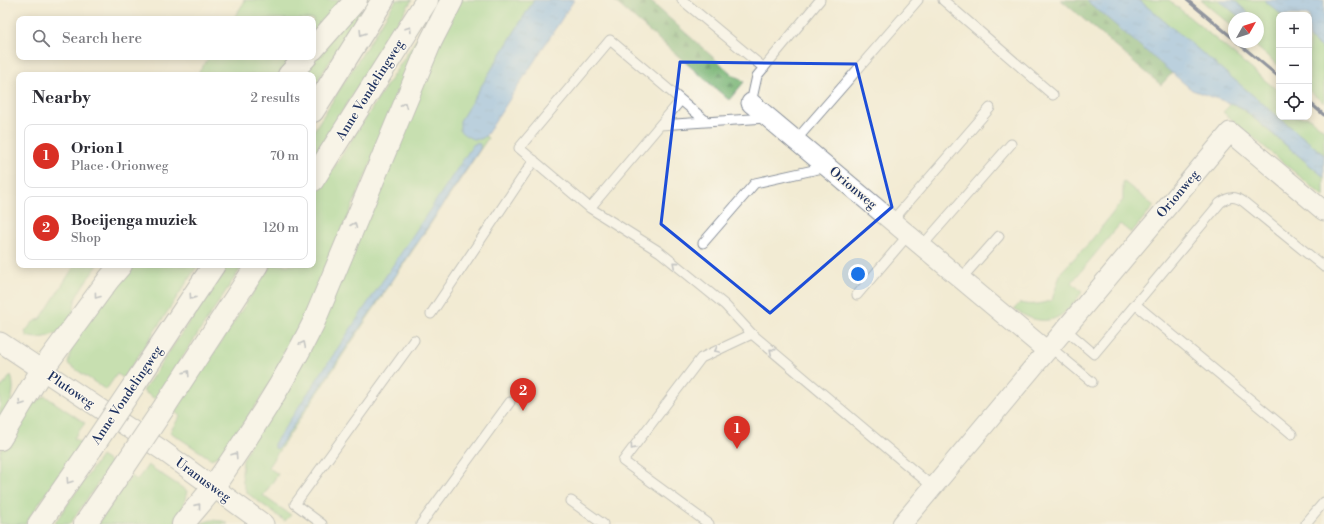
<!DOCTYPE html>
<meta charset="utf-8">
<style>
:root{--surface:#fff;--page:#f2f2f3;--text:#2b2b33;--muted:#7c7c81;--line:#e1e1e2;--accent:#d93025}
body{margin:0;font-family:"Libre Bodoni",serif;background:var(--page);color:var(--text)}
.controls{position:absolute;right:12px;top:12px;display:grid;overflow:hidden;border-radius:8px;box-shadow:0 2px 10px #0003}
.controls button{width:36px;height:36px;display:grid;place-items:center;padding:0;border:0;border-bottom:1px solid var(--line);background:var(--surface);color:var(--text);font:20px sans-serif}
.compass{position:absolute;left:1228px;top:12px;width:36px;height:36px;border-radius:50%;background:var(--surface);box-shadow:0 2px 10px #0003;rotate:51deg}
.you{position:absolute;left:858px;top:274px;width:14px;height:14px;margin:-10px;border:3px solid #fff;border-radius:50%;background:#1a73e8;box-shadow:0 0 0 6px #1a73e833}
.badge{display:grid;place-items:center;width:26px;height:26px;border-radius:50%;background:var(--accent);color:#fff;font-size:13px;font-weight:700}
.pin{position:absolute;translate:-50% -33px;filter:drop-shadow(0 1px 2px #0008)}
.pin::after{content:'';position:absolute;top:21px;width:14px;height:12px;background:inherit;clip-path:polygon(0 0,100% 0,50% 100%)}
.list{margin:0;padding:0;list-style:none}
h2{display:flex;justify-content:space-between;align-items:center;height:52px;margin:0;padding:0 16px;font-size:17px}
h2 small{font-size:13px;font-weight:400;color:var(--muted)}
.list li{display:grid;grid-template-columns:26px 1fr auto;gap:12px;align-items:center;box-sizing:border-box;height:64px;margin:0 8px 8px;padding:0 8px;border:1px solid var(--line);border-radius:8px}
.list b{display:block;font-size:15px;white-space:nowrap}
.list p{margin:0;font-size:13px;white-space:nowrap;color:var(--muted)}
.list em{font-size:13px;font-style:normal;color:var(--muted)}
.icon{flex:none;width:22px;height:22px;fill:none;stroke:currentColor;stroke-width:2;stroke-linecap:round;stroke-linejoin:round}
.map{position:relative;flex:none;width:1324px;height:524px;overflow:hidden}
.search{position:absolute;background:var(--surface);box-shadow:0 2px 10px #0003;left:16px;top:16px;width:300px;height:44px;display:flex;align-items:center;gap:10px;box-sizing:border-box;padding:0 14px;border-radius:8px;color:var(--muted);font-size:15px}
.panel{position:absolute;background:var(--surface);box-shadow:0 2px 10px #0003;left:16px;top:72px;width:300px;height:196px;border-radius:8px}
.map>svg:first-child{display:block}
</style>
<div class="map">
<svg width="1324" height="524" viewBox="0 0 1324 524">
<defs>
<pattern id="forest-firs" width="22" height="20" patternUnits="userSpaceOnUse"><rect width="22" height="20" fill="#76b373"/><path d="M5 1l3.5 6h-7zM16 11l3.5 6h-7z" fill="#609262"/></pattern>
<pattern id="water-ripples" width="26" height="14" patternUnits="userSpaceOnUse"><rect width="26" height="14" fill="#79b0e8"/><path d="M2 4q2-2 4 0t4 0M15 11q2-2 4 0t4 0" fill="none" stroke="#6290bf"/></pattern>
</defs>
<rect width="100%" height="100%" fill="#fbf7ec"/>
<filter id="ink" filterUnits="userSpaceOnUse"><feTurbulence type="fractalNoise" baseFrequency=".025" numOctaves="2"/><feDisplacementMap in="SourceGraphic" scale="8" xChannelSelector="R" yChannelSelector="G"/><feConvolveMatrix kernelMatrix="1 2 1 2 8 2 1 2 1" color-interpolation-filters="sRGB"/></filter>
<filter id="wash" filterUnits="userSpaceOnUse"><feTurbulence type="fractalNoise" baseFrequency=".012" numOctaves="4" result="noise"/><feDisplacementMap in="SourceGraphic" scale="16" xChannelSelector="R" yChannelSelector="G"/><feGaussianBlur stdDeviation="0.9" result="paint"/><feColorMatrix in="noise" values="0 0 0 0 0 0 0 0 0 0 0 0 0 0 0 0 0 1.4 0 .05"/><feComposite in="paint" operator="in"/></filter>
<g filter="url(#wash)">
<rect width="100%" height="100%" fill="#f2ebd3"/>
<path fill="#93d186" stroke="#578072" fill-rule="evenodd" d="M243,0h105l-35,40v-21h-80l12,-18z
M364,0h5l-56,88v-13h-14z
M396,0h16l-99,158v-26z
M458,0h76l-74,121 21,18 5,-3 2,2 -220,329 10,7 -15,22 28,19 -6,6 -38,-28 -4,-10 -1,-9 1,-14zM473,146l7,3 -201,298 -3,2 -2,-5z
M1139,0h30l110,92v25h29l16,13v25z
M1201,0h18l22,18h-7v10z
M1234,0h30l18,15h-3v51l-28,-24h7v-24h-9l-2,-6z
M439,4l-152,355 -64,95 -12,5 -41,-27 10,-16 -5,-4 96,-147h42v-65z
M1309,38l15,12v53l-15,-12z
M209,57h89l-16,18h-85z
M1231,104l9,3 84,70v20l-101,-85z
M1123,181l31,25 -23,27 -11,-9 -48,58 10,10c-5,7 -11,15 -18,21 -16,13 -35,7 -50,-4l6,-6c12,3 21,1 32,-3l9,-28 28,-29 34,-43z
M75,265h23c-7,10 -16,20 -21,31 -4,7 -2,17 -6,24 -8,13 -30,22 -44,16l-2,-4 7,-9 9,-5z
M136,265h62l-74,113 -7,-4 -11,16 -38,-26 4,-21 17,-23z
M227,265h16l-88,134 -12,-8z
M11,375c6,18 -2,32 -11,49v-38l2,1z
M45,396l40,27 -11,15 7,5 -56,81h-25v-72l31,-47z
M101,456l11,7 -42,61h-16z
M148,465l39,26 -4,18 -9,15h-76l33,-48 6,4z
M211,520l13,1 4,3h-30z"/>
<path fill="url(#forest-firs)" stroke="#487168" d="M613,0h36l85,76 6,2 4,4 -15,18z
M1061,0h25l87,72 -12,13z"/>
<path fill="url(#water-ripples)" stroke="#4a70a3" d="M534,0h40l-87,134c-8,10 -19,4 -27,-3v-10z
M1086,0h53l185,155v22l-83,-70 -49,-17z
M1219,0h15l13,12 2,5 -8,1z
M1264,0h60v50l-15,-12v-23h-27z
M476,143l4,1v5l-201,298 -3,2 -2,-2v-3l199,-299z"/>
</g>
<g filter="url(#ink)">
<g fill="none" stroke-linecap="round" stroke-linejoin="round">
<g stroke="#868d98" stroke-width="11">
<path id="lane" d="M682,0l82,68
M943,0l110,95
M751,103l6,-27 63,-76
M707,122l-97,-82 -91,108 71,60 70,44 65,53 27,29 181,153
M660,125l106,-7
M796,140l122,-140
M590,208l91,-108
M892,221l98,-113
M703,243l52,-60 72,-16
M922,246l89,-102
M961,279l38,-43
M857,295l52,-61
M1135,304l157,130
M431,314l103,-154
M1065,329l29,25 126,-151c9,-7 15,-7 24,-1l80,65
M1050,347l42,35
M571,501l32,23
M322,524l-27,-20 119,-164
M421,524l89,-122
M709,524l-86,-63 78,-103 51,-24
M1308,524l-2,-1 18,-21"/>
</g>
<g stroke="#868d98" stroke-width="21">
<path id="street" d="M751,103l296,248
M0,342l162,108 102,74
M902,524l328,-392 94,79"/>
</g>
<g stroke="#868d98" stroke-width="24">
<path id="primary" d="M313,49l43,-49
M289,75l17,-18
M313,111l70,-111
M313,180l114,-180
M134,385l80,-120
M165,406l92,-141
M0,439l42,-69 67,-91 12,-14
M39,524l52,-75
M85,524l37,-54
M183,524c10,-13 22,-25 31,-38 36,-52 71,-105 99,-162l118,-283 21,-41"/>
</g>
<use href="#lane" stroke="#fff" stroke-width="9"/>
<use href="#street" stroke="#fff" stroke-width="19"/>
<use href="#primary" stroke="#fff" stroke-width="22"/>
<path stroke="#1b2f5e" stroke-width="3" d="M1187,0l47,39
M1237,42l42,35
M1309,102l15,13"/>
<g stroke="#868d98" stroke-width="24" stroke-linecap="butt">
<path id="primary-bridge" d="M91,449l43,-64
M122,470l43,-64"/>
</g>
<use href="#primary-bridge" stroke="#fff" stroke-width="22"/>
</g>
<defs><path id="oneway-chevron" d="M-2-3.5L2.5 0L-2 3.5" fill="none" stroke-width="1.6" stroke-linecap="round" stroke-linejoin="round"/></defs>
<g stroke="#8d97ae">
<use href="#oneway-chevron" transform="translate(409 29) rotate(-58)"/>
<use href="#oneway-chevron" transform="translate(362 33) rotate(122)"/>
<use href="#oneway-chevron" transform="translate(404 105) rotate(-68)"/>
<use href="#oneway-chevron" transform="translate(354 225) rotate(-67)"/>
<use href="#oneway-chevron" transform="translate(675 264) rotate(-140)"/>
<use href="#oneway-chevron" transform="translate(97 296) rotate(127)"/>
<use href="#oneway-chevron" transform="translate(192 297) rotate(124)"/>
<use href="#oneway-chevron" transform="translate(303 344) rotate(-64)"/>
<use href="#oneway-chevron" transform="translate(717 350) rotate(155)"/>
<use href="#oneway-chevron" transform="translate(772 351) rotate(-140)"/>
<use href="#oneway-chevron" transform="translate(187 373) rotate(-57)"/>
<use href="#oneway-chevron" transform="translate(21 403) rotate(122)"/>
<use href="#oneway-chevron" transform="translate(633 447) rotate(127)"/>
<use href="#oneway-chevron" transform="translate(235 455) rotate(-57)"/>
<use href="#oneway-chevron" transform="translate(69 481) rotate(124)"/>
<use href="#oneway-chevron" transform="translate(198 506) rotate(-51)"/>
</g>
</g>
<path d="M0 0H1324V524H0ZM680,62l176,2 36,143 -122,106 -109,-89z" fill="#f2ebd3" fill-opacity=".55" fill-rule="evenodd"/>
<path fill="none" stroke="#1d4ed8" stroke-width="3" stroke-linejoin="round" d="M680,62l176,2 36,143 -122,106 -109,-89z"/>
<g text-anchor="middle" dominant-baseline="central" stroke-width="3" stroke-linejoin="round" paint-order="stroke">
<g font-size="13" fill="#1b2f5e" stroke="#fbf7ec">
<text transform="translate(370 90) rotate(-58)">Anne Vondelingweg</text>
<text transform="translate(853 188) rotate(40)">Orionweg</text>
<text transform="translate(1178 194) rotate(-50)">Orionweg</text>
<text transform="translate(71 390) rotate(34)">Plutoweg</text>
<text transform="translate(127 395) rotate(-56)">Anne Vondelingweg</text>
<text transform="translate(203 480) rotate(36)">Uranusweg</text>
</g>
</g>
</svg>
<div class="controls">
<button>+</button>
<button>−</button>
<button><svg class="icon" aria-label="locate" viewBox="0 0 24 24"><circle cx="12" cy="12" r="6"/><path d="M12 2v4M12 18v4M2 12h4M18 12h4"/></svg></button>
</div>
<svg class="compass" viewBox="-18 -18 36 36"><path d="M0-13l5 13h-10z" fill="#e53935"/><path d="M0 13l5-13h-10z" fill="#7c7c81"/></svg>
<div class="you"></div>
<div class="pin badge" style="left:737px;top:449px">1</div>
<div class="pin badge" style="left:523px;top:411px">2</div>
<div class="search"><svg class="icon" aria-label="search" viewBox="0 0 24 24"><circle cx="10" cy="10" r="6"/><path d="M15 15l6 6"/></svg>Search here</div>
<section class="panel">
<h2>Nearby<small>2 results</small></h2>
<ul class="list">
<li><span class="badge">1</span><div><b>Orion 1</b><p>Place · Orionweg</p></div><em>70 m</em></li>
<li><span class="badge">2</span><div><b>Boeijenga muziek</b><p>Shop</p></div><em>120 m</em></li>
</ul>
</section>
</div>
